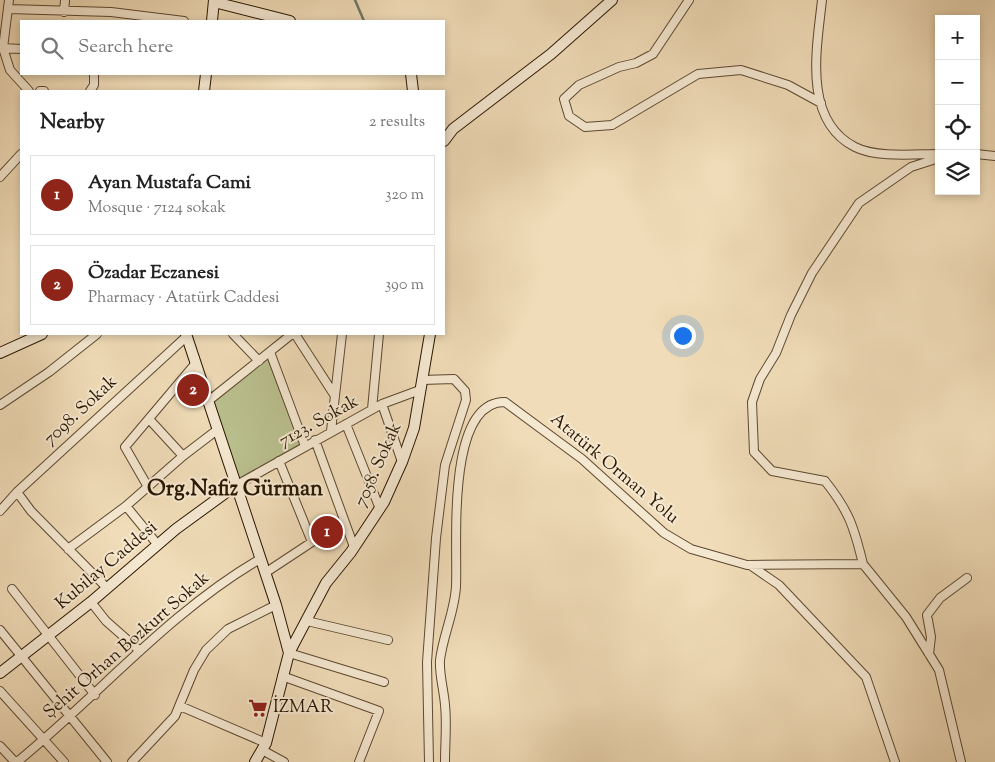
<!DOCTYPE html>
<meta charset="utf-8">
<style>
:root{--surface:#fff;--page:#f2f2f2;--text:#222;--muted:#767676;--line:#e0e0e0;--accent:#8f2418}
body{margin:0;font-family:"Sorts Mill Goudy",serif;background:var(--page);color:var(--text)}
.controls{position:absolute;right:15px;top:15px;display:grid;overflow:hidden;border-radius:0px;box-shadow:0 2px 8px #0003}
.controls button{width:45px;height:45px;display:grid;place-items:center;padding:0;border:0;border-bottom:1px solid var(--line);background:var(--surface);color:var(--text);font:25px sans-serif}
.you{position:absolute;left:682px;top:335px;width:18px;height:18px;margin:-12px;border:4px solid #fff;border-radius:50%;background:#1a73e8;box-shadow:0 0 0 8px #1a73e833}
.badge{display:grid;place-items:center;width:32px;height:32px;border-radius:50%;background:var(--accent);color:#fff;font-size:16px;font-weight:700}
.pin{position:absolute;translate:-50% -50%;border:2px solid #fff;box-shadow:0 1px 5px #0006}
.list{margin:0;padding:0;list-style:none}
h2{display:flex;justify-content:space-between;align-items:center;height:65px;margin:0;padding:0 20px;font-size:21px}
h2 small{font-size:16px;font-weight:400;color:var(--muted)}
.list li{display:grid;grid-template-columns:32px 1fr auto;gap:15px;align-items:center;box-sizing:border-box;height:80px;margin:0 10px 10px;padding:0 10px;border:1px solid var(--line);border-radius:0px}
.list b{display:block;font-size:19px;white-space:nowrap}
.list p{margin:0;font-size:16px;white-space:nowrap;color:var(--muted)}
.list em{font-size:16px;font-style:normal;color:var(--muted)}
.icon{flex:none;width:28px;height:28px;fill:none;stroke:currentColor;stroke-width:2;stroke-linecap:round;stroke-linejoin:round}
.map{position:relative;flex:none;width:995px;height:762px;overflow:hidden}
.search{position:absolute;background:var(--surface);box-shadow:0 2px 8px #0003;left:20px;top:20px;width:425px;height:55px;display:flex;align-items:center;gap:12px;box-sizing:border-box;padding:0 18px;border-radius:0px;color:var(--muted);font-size:19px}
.panel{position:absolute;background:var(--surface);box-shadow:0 2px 8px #0003;left:20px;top:90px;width:425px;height:245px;border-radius:0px}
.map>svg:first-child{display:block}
</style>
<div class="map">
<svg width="995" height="762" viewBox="0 0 995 762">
<rect width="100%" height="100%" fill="#f0dcb8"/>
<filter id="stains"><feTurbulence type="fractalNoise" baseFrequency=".004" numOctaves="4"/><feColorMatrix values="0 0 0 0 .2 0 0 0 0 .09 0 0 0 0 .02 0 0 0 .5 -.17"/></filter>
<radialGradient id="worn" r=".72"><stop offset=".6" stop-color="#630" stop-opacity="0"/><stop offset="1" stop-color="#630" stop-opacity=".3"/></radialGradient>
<path fill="#bac08f" stroke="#726c48" d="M267,357l33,87 -62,35 -26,-78z"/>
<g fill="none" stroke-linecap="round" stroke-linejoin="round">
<path stroke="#6d796b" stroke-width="2.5" d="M355,0l9,21"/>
<g stroke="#5c4830" stroke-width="10">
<path id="street" d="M9,0l-6,48 7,22 19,21
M689,0l-36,54 -17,9 -17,4 -40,18 -15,14 5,17 16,11 27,-2 86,-51 43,-4 47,15 33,18
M822,0c-5,47 -20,120 33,147 21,11 61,7 84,7
M8,9l103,3 73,9
M64,12l1,-12
M3,48l18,1
M40,91h4
M90,91l4,-6v-11
M976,154l19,2
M0,177l21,-23
M233,334l26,27
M295,334l40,62
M270,352l35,94
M422,380l32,-1 11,12 1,9 -21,65 -9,73 -9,124 2,100
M207,402l85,-68
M382,404l20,58
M0,405l49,-33 48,-38
M372,409l7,-75
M149,419l34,37
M346,424l34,85
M331,431l11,-97
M315,440l39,107
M235,486l147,-82 38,-14
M148,487l-23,-40 70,-83
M17,492l14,19 76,77
M126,506l32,39
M0,511l17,-19 170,-156
M68,549l58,-43 57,-50 34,-26
M863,564c-9,-37 -14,-53 -38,-83l-53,-10 -18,-19 -2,-50 8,-23 16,-26 15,-38 21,-42 47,-70 52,-36 28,-9
M750,565l29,20 87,92 29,85
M265,573l47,-31 -33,-81
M12,589l83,106
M91,602l15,19 34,30
M307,621l81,19
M0,630l107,132
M289,653l95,29
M929,654l2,-17 -4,-22 13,-17 27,-20
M282,676l97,35 -20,51
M0,691l64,71
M180,706l86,37
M0,746l15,16
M262,750l22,12
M17,762c82,-67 152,-150 243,-203
M132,762l43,-46 19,-46 12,-20 22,-21 48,-24
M445,762c0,-19 2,-38 0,-57 -1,-14 -6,-31 -5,-45 3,-25 15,-49 16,-74 2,-38 -11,-185 49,-184l77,57 82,74 27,16 56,16 116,-1 43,53 33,53 22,92"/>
</g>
<g stroke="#2a1702" stroke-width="12">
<path id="secondary" d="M214,2l76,19
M212,21l2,-21
M411,74l2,17
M204,91l2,-17
M444,141l9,-12 98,-75 61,-54
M186,334l90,271 13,48
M0,353l42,-19
M0,673l91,-71 85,-73 59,-43
M255,762l11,-19 23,-90 37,-70 25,-31 33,-50 18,-40 12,-34 16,-94"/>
</g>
<use href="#street" stroke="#f5e8d1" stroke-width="8"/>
<use href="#secondary" stroke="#f5e8d1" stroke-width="10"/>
</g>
<defs>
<g id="supermarket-bare" transform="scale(1.5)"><path d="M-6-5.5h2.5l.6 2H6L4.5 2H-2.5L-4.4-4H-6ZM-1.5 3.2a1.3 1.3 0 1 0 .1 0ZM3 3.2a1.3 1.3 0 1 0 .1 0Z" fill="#8f2418" stroke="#f5e8d1" stroke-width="2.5" paint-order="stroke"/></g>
</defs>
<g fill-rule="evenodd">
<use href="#supermarket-bare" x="258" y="708"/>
</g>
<g text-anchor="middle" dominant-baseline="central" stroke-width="4" stroke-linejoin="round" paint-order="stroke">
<g font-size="18" fill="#2a1702" stroke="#f5e8d1">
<text transform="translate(81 411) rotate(-43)">7098. Sokak</text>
<text transform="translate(319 422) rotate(-29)">7123. Sokak</text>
<text transform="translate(379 465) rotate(-66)">7058. Sokak</text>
<text transform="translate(614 469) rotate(40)">Atatürk Orman Yolu</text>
<text transform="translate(107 566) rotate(-40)">Kubilay Caddesi</text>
<text transform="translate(127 646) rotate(-41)">Şehit Orhan Bozkurt Sokak</text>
</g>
<g font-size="18" fill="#2a1702" stroke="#f5e8d1" text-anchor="start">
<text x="273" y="708">İZMAR</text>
</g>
<g font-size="22" font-weight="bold" fill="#2a1702" stroke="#f5e8d1">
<text x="235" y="490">Org.Nafiz Gürman</text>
</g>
</g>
<rect width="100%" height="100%" filter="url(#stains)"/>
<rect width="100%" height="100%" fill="url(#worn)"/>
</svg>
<div class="controls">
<button>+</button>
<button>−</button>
<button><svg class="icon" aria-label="locate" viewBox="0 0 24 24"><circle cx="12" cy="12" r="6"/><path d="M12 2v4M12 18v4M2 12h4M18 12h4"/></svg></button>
<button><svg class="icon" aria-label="layers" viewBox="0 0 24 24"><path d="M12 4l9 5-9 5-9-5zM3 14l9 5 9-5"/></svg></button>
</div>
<div class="you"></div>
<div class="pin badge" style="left:327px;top:532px">1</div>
<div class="pin badge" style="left:193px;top:390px">2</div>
<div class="search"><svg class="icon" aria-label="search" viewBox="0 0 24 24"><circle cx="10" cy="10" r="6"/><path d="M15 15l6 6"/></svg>Search here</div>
<section class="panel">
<h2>Nearby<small>2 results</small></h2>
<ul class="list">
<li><span class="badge">1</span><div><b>Ayan Mustafa Cami</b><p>Mosque · 7124 sokak</p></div><em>320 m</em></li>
<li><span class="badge">2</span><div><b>Özadar Eczanesi</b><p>Pharmacy · Atatürk Caddesi</p></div><em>390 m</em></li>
</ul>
</section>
</div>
